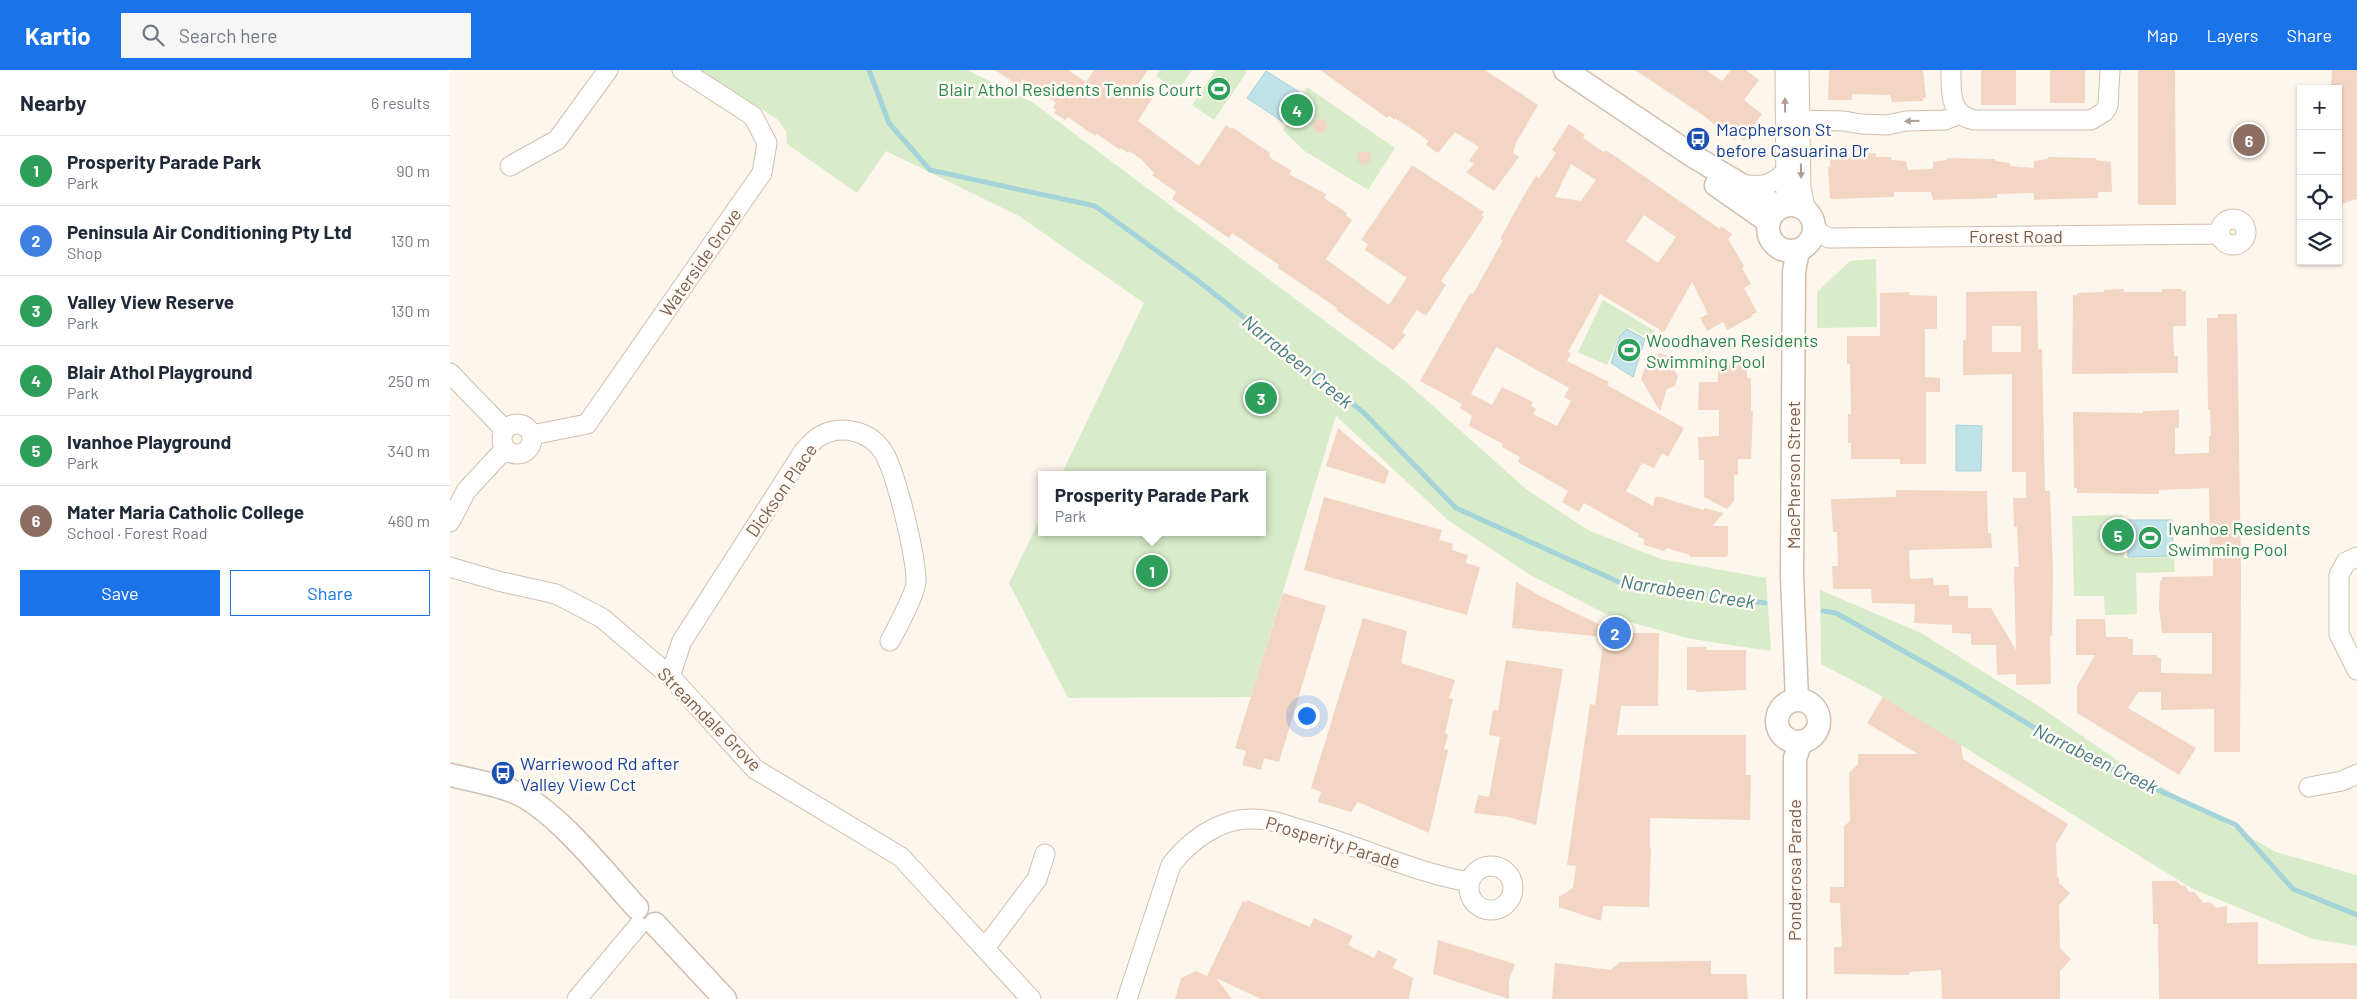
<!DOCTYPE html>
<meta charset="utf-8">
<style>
:root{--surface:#fff;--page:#f6f6f7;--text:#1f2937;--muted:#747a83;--line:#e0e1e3;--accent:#1a73e8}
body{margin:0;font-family:Barlow,sans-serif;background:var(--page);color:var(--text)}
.controls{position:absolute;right:15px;top:15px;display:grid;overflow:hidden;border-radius:0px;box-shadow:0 1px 4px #0004}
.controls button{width:45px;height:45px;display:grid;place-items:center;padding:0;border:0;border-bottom:1px solid var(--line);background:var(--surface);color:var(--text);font:25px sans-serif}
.you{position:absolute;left:856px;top:645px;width:18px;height:18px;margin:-12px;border:4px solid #fff;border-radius:50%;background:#1a73e8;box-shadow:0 0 0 8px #1a73e833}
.badge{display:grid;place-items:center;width:32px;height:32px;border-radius:50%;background:var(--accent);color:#fff;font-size:16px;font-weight:700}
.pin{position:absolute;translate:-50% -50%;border:2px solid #fff;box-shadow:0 1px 5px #0006}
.popup{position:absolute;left:588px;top:401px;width:228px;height:65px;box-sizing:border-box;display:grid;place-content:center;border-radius:0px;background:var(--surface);filter:drop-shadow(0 1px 4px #0005);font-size:16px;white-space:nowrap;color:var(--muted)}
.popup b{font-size:19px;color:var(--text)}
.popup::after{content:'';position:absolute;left:50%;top:100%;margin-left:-10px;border:10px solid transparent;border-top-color:var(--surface)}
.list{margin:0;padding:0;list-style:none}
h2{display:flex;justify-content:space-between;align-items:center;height:65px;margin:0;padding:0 20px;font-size:21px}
h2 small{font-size:16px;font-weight:400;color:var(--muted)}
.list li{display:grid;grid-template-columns:32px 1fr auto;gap:15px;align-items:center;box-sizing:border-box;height:70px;padding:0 20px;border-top:1px solid var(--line)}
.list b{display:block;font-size:19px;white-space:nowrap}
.list p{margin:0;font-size:16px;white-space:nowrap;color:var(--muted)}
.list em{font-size:16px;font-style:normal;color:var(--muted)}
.actions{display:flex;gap:10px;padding:15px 20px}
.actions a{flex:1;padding:11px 0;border:1px solid var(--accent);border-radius:0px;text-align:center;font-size:18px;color:var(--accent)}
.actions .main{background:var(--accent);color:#fff}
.icon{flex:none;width:28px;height:28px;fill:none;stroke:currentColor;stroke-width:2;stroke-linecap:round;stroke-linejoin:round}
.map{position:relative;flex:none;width:1907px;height:929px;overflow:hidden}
header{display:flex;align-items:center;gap:30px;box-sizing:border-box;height:70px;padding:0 25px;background:var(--accent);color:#fff}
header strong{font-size:24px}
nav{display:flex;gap:28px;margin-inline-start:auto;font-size:18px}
.search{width:350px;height:45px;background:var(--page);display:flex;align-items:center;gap:12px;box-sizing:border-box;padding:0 18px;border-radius:0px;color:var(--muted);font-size:19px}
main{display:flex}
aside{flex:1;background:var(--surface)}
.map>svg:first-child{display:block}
</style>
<header>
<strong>Kartio</strong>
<div class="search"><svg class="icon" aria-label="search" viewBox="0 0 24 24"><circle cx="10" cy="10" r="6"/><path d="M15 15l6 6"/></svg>Search here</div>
<nav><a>Map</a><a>Layers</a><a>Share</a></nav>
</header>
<main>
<aside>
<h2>Nearby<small>6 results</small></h2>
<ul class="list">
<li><span class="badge" style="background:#2e9e5b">1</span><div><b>Prosperity Parade Park</b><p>Park</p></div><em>90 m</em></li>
<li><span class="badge" style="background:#3f7fe0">2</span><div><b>Peninsula Air Conditioning Pty Ltd</b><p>Shop</p></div><em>130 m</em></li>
<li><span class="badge" style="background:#2e9e5b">3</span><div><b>Valley View Reserve</b><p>Park</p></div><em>130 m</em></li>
<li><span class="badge" style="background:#2e9e5b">4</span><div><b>Blair Athol Playground</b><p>Park</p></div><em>250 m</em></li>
<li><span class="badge" style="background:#2e9e5b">5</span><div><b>Ivanhoe Playground</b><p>Park</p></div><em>340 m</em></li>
<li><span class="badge" style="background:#8d6e63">6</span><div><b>Mater Maria Catholic College</b><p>School · Forest Road</p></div><em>460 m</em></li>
</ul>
<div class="actions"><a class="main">Save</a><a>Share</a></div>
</aside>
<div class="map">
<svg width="1907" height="929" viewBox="0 0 1907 929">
<rect width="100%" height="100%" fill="#fdf6ec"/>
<path fill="#d8ecc9" d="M249,0h268l65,32 373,279 121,108 62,41 73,29 105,19 5,73 -80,-12 -79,-22 -82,-42 -81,-54 -113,-105 -85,281 -183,1 -59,-115 33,-68v17h220v-57h-201l83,-172 -125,-87 -133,-65 -29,42 -70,-49 -1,-13 -9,-12z
M710,0h32l-14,21 -22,-15z
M766,0h28l3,2 -33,48 -22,-15z
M857,17l88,61 -27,42 -65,-40 -20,-20z
M1426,189l1,68 -60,1v-36l33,-31z
M1153,230l52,31 -8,7 -19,-11 -8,9 -13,29 -29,-13z
M1673,445l1,43 50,-1 1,15 -39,1 1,41 -32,1 -1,-19h-30l-2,-80z
M1370,520l101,43 119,74 90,62 146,83 81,23v71l-44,-7 -122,-51 -311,-193 -59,-31z"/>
<path fill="#bfe3e8" stroke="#a5d3da" d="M816,1l35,22 -18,29 -36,-24z
M1177,259l18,10 -12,38 -22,-14 9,-27z
M1506,355l26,1 -1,45h-25z
M1677,450h45l1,36 -45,1z"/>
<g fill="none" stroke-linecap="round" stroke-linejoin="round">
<path stroke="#a5d3da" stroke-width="5" d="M419,0l20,53 41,47 165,36 102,74 166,132 93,96 165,75 144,20
M1373,541l13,2 128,72 112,68 160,72 57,64 64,26"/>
</g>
<path fill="#f3d5c3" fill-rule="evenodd" d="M545,0h73l18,12 8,-12h54l-12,17 17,10 -15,24 61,45 27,-41 5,4 1,-2 38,26 -1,3 3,3 20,12 -3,3 37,20 -2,4 23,15 -1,2 6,5 -26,39 63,46 18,-27 -42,-28 3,-6 -7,-4 51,-75 72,47 -3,3 3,2 -43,64 5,4 -20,31 -9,-6 -15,22 4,3 -13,15 -57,-40 1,-2 -59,-40 1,-3 -47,-32 -3,5 -57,-39 4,-7 -24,-17 2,-2 -13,-14 -12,-8 -1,2 -7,-5 -1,2 -23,-16 -2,2 -27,-19 -3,3 -11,-7 2,-3 -3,-2 3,-5 -33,-24 -4,7z
M870,0h165l53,35 -22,38 -3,10 6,4 -25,34 -28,-19 8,-8 -5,-3 10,-14 -24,-15 -17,21 -12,-8 2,-4 -6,-5 -27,-18v2l-6,-4 -2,2z
M1185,0h71l16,11 9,-11h15l13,10 -15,20 18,14 -18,27 -6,-4 -3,3 -31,-24z
M1379,0h94l3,28h-3v3l-31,1 -2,-7 -38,-1v6h-24z
M1531,0h35v35h-35z
M1600,0h35v33h-35z
M1688,0h37l1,135h-36l-2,-1z
M1882,0h25v129l-16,5 -3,-11v-104h-7z
M863 56a7 7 0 1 1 14 0a7 7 0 1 1-14 0Z
M1119,54l16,11 -2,3 21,14 2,-2 114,79 1,-3 11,8 -4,5 16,27 -2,2 9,16 -7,4 13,24 -6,3 2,1 -26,14 -4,-8 -16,9 -7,-13 8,-4 -16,-32 -28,50 -64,-38 -32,58 3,1 -4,8 42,21 -2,3 77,43 -16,29 -6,-4 -8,15 -12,-5 -16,28 27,15 2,-9h5l44,13v-2l20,5 -12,13h16v29l-2,2h-36v-2l-23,-7 -3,3 -20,-6v-6l-6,-2 1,-3 -55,-31 -5,9 -17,-10 6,-11 -50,-29 2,-5 -18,-10 1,-3 -34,-18 3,-10 -12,-8 2,-4 -42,-23 50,-88 3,1 30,-54 -3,-1 23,-42 13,-21 3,2 17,-25 -4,-3zM1121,94l25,16 -15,21 -26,-4zM1194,145l32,22 -18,26 -32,-22zM1046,277l73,41 -5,9 7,4 -14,25 -24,-12 3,-5 -5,-3 2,-4 -31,-15 -10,18 -21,-11z
M907 88a7 7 0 1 1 14 0a7 7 0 1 1-14 0Z
M1426,83v4h15l1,3 14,1 2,9 25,-1v-7l14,-2v-2l48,1v2l15,2v3l24,2v-7l14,-2v-2l48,1v2l15,2 1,30h-14v6l-43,1 -21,1v-7l-37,1v4l-64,2 -2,-8h-37v5l-64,2 -2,-32h2v-7l13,-1 1,-2h14v-3z
M1674,219v3h38v-3h20v2h4v35h-13l1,30h4v17l-106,1 1,-79h4v-2l27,-1v-2z
M1587,221l1,58h4l3,142h5l3,81 -1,64h-2l1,48 -35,1v-11l-19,1 -1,-30h-25v-11l-19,-1v-8l-38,-2 1,-19 -43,-1 -1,-14h-38l-1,-23h6l-1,-34h-4l-2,-33 65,-2v-7l91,1 1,42h3l1,15 -83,2 1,29 23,-1 1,7h15v11h19v12h23l25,42 -2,-83h5l-2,-40h-3l-1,-29h13v-26h-14v-98l-49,1v-35h3v-48zM1542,256h29v26h-29z
M1459,222v3l28,1v33h-12v48l15,1v14h-14v72h-26v-5h-49v-16h-3v-29h3l-1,-50h-3v-28h33v-43z
M1768,244h19l4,257 -1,181h-26v-43l-53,1v-18h-23l-10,16 68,40 -17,27 -102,-62v-27l18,-31h-19v-36h29l1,18h22v2h5v16h24v3h4v15l51,1v-41h-50l-3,-26 1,-26h2v-4l51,-1v-25h-3l-1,-63 -50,2v4l-82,-1v-5h-3l-1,-76 70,1v-2l36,-1v18h-4v26l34,-1v-17h2l-1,-26h-2l-1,-92h11z
M1209,283l19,7 -4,10 4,6 -3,10 -8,3 -7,22 -19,-32 6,-17 6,2z
M1297,293v15h4v33h2l-2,48h-13v16h-4v26l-7,8 -23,-12v-37h-5l-1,-23 21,-1v-26h-21l1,-28h19v-18z
M888,358l51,43 -4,13 -59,-18z
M874,427l118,33 -3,10 14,4 -1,6 16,5 -2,8 14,4 -13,48 -163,-45z
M1066,512l26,15 65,31 23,2v3h29l-1,73h-37l-4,29h129v40h5l-1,45 -100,-2v30h1l-2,59 -46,-1 -2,15 -42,-14v-10l14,-9 3,-22 -9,-1 23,-161 5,1 9,-68 -92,-9z
M833,523l43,13 -47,156 -15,-4 -3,12 -19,-5 4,-14 -11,-3z
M913,548l44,13 -6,32 54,17 -6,18 4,1 -8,34 3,2 -4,14 4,1 -19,83 -71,-31 -7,10 -33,-10 3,-10 -10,-4z
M1237,577h19v3h40v40l-50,2v-2h-9z
M1056,590l57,9 -27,156 -28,-8 -34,-4 4,-18 11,2 11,-60 -11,-2 4,-25 5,1z
M1433,627l78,48 2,14 105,65 -12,20 1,33h2v6l11,10 -11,12 1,43 11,11 -11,12v28h-118l-1,-29 -32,2v3l-75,-1v-27h8l-2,-44h-10v-16h14v-61l6,-5 -1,-48 9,-9v-10h60l-51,-31z
M1702,811h24l6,5 3,-1 4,7h5l10,11 6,-1 6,6 11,-2v17l31,-1v42l99,-1v36h-198l-1,-75h-5z
M797,830l63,27 4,-9 39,18 -5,9 26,13 4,-8 19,9 -4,9 20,10 -4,21h-148l-45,-21 16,21h-57l6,-21 15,-7 11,5 36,-75 3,1z
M988,870l77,24 -6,16v19l-76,-25z
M1261,891v13h35l2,25h-196l3,-36 56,7 9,-8z"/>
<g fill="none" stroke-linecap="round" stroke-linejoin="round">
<g stroke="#d1beb0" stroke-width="21">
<path id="minor" d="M1335,0l1,136
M1349,0l2,118 5,23
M1501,0c0,22 -2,44 23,50h117l13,-8 4,-6 2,-36
M1349,50l45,1 17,3 26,1 19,-4 39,-1 15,-6
M60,96l47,-26 51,-70
M1292,114c18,3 30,2 43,-12
M1770 162a13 13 0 1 1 26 0a13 13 0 1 1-26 0Z
M1364,160l15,8 391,-4
M0,303l54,56
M52 369a15 15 0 1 1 30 0a15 15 0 1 1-30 0Z
M82,365l55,-11 175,-251 5,-30 -14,-27 -71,-46
M0,452l16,-31 39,-42
M1907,487l-11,5 -7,13v59l18,36
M0,497l48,14 58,13 46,24 68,58 85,93 146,88 130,142
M220,606l12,-35 122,-190c5,-5 10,-12 16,-15 22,-12 51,-5 64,17 13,23 32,103 32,129 0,10 -20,48 -26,59
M1859,717l33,-6 15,-7
M1019 818a22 22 0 1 1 44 0a22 22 0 1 1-44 0Z
M535,878l52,-69 8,-25
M127,929l61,-73
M677,929l44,-134c18,-24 48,-46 79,-46 18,-1 36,6 52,11 56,15 110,42 167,52"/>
</g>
<g stroke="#d1beb0" stroke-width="25">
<path id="tertiary" d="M1115,0l128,86 87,52
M1266,115l53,37
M1318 158a23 23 0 1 1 46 0a23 23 0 1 1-46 0Z
M1347,630l-5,-124 2,-304 4,-22
M1327 651a21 21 0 1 1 42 0a21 21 0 1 1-42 0Z
M0,705c22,5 46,9 67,18 41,19 89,81 120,115
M205,854l70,75
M1345,929v-241l6,-16"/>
</g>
<use href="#minor" stroke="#fff" stroke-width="19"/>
<use href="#tertiary" stroke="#fff" stroke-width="22"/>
</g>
<defs><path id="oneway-solid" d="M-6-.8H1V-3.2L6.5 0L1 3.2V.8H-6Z" transform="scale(1.25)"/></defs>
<g fill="#af9d94">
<use href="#oneway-solid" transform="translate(1335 35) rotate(-91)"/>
<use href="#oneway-solid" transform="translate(1462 51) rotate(178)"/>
<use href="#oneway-solid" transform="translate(1351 101) rotate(89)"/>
</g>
<defs>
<g id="stadium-disc" transform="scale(1.25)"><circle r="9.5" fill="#2e9e5b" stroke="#fffaf3"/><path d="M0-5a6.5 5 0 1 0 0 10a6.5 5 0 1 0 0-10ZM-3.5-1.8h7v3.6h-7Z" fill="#fff"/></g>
<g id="bus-disc" transform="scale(1.25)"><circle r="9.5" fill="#1a4fb4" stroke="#fffaf3"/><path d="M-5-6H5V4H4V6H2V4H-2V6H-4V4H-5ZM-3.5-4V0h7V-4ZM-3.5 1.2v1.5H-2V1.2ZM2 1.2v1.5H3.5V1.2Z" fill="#fff"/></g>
</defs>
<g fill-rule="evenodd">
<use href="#stadium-disc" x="769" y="19"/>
<use href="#bus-disc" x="1248" y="69"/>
<use href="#stadium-disc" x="1179" y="280"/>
<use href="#stadium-disc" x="1700" y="468"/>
<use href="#bus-disc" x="53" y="703"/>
</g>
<g text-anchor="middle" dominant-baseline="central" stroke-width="5" stroke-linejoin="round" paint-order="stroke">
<g font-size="18" fill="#27864d" stroke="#fffaf3" text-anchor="start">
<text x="752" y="19" text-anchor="end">Blair Athol Residents Tennis Court</text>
<text x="1196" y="270">Woodhaven Residents<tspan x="1196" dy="21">Swimming Pool</tspan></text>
<text x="1718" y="458">Ivanhoe Residents<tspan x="1718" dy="21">Swimming Pool</tspan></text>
</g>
<g font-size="18" fill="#164399" stroke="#fffaf3" text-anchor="start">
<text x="1266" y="59">Macpherson St<tspan x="1266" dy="21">before Casuarina Dr</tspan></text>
<text x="70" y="693">Warriewood Rd after<tspan x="70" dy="21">Valley View Cct</tspan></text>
</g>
<g font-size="18" fill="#7a5c4d" stroke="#fffaf3">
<text x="1566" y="166">Forest Road</text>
<text transform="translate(250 192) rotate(-55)">Waterside Grove</text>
<text transform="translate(1343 405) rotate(-90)">MacPherson Street</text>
<text transform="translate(331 420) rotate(-55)">Dickson Place</text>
<text transform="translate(260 649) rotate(45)">Streamdale Grove</text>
<text transform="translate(883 772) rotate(17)">Prosperity Parade</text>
<text transform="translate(1344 800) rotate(-90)">Ponderosa Parade</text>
</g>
<g font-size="19" font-style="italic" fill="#437c86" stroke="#fffaf3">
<text transform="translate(848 291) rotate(39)">Narrabeen Creek</text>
<text transform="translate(1238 521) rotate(9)">Narrabeen Creek</text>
<text transform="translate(1646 688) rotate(26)">Narrabeen Creek</text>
</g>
</g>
</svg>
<div class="controls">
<button>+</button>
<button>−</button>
<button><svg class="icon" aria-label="locate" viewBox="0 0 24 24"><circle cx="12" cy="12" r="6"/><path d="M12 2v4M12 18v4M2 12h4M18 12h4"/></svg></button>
<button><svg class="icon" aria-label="layers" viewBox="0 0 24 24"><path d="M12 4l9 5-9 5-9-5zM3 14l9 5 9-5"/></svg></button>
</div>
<div class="you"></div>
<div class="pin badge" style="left:702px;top:501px;background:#2e9e5b">1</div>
<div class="popup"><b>Prosperity Parade Park</b>Park</div>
<div class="pin badge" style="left:1165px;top:563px;background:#3f7fe0">2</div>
<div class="pin badge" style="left:811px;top:328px;background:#2e9e5b">3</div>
<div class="pin badge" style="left:847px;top:40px;background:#2e9e5b">4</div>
<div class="pin badge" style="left:1668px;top:465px;background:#2e9e5b">5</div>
<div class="pin badge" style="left:1799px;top:70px;background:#8d6e63">6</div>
</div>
</main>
